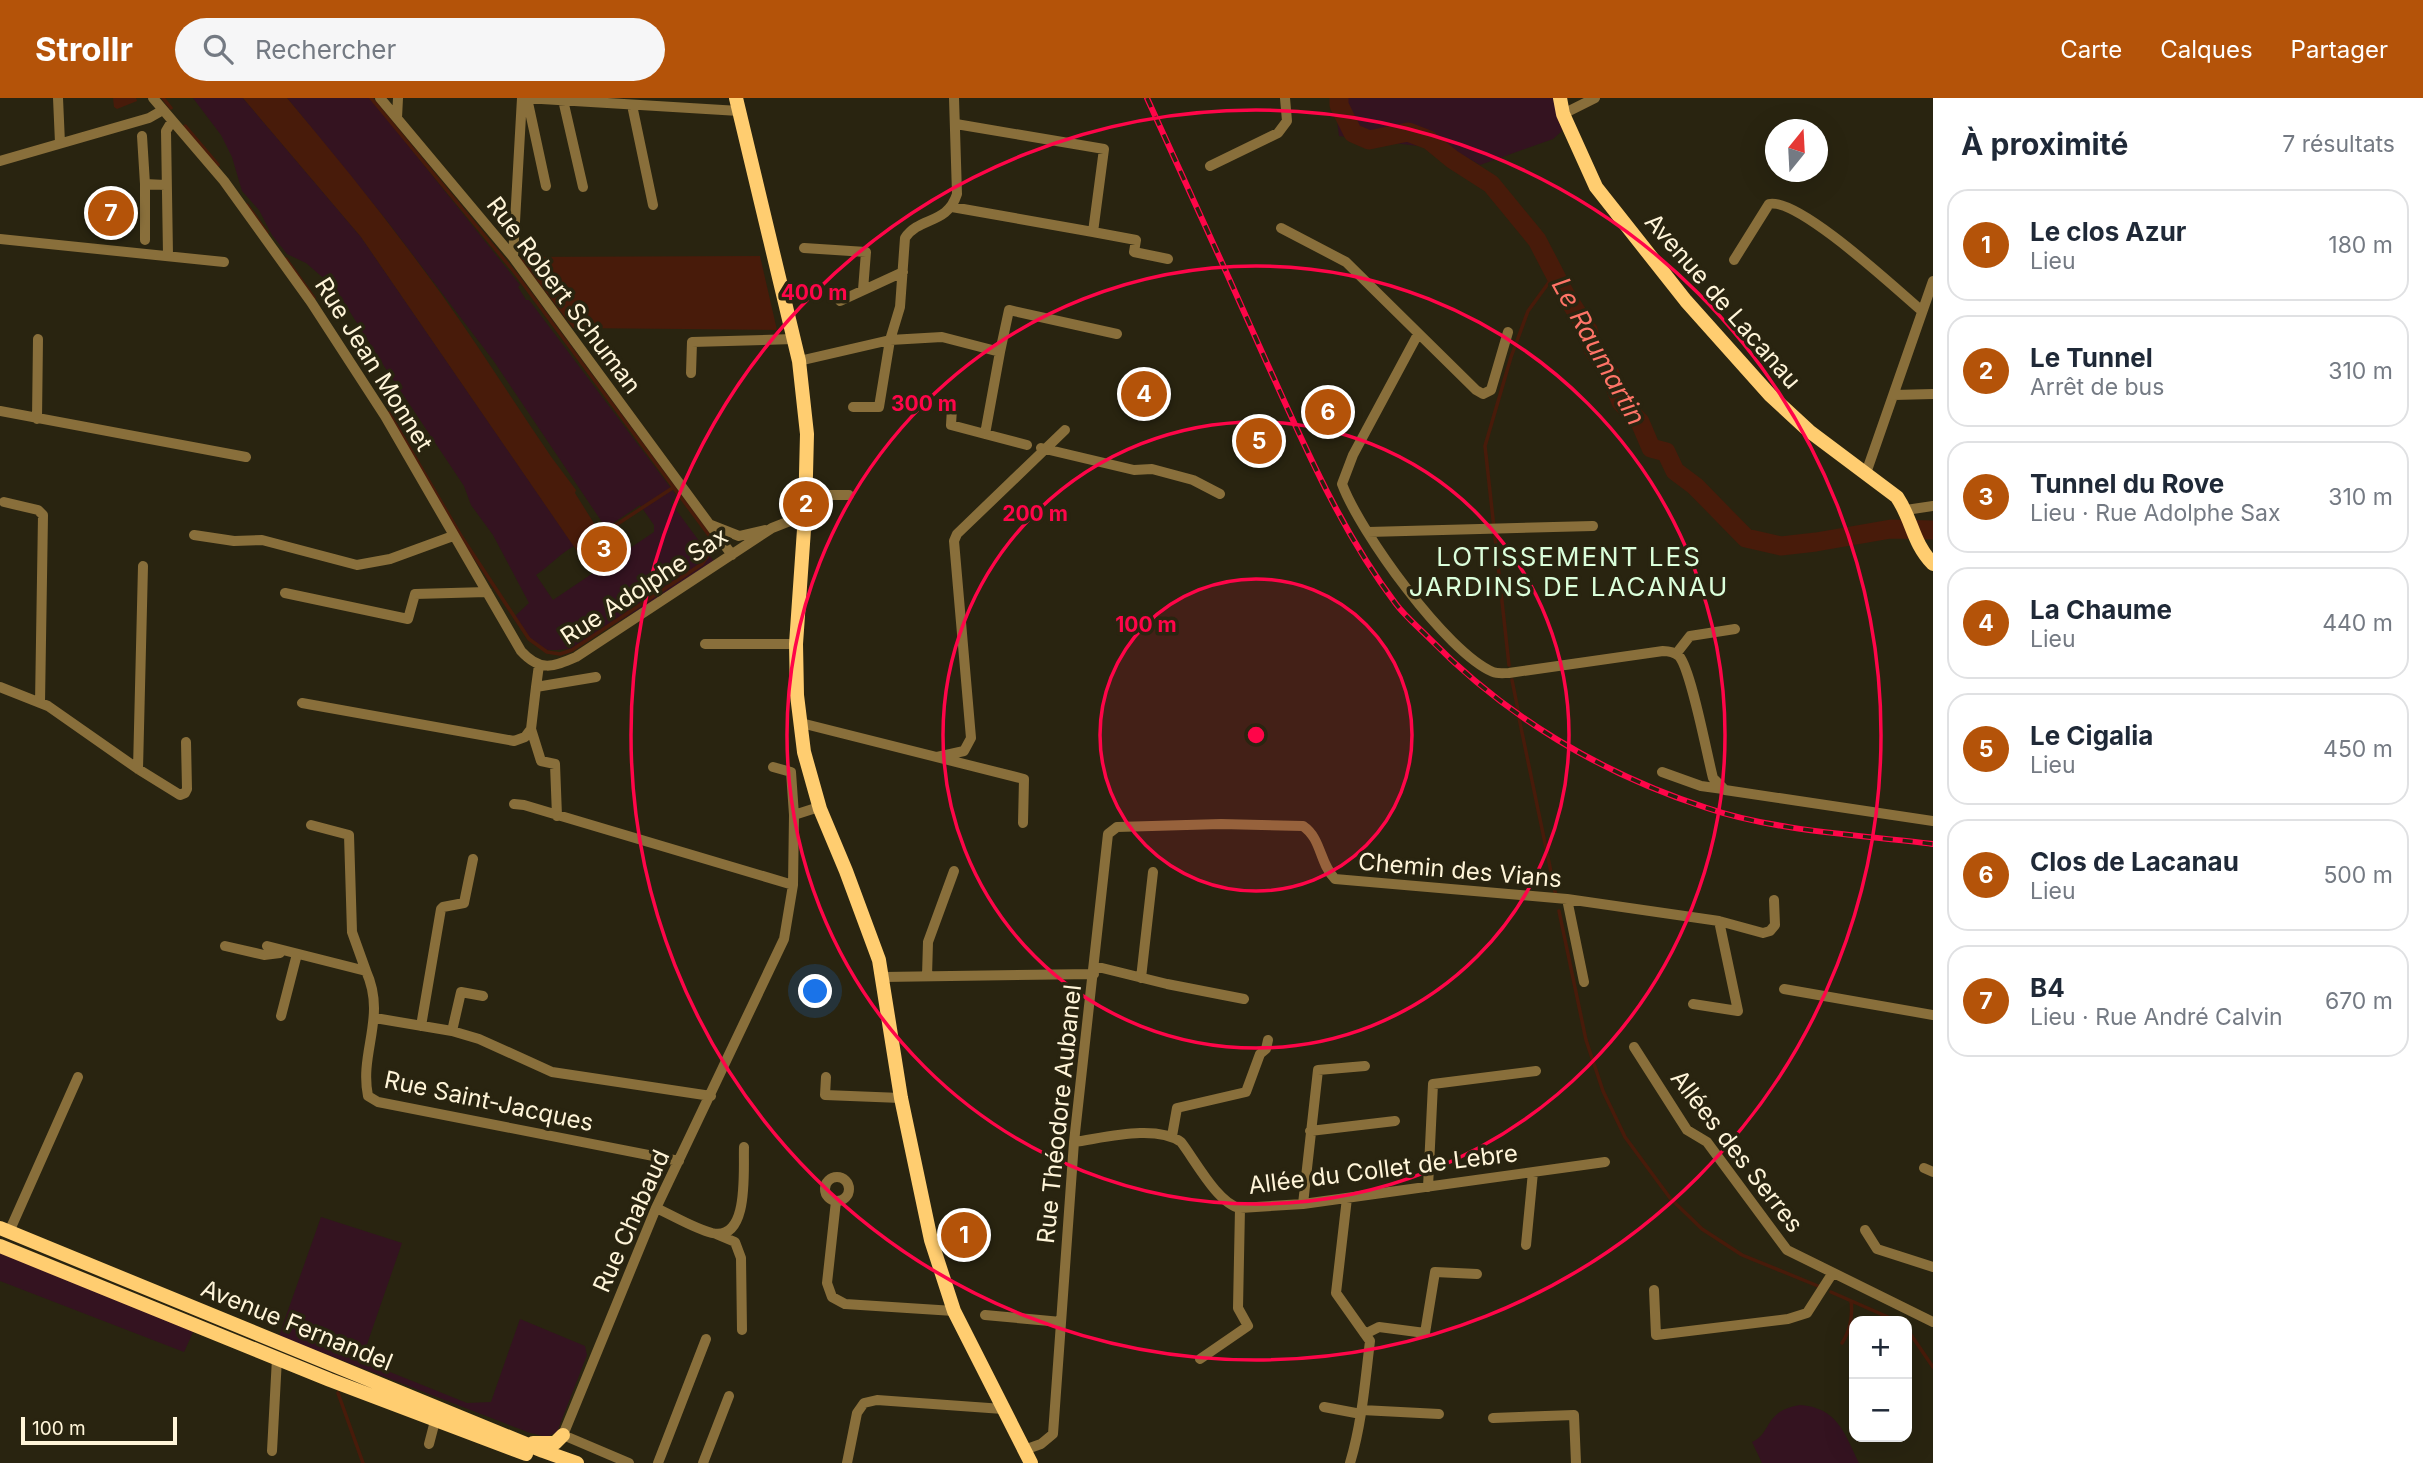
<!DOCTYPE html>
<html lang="fr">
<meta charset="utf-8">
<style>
:root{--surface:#fff;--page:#f6f6f7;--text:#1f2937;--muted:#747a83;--line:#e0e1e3;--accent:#b45309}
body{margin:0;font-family:Inter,sans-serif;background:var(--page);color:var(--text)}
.controls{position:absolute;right:21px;bottom:21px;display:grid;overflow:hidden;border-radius:14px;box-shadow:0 7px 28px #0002}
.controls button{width:63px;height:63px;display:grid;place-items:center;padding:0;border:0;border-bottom:2px solid var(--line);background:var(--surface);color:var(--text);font:35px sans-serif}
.compass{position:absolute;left:1765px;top:21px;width:63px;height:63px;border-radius:50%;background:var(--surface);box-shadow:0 7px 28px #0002;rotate:18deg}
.scale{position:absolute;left:21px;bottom:18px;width:156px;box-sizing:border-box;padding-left:7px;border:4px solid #fff5d9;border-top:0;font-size:19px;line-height:24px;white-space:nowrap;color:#fff5d9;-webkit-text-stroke:5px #292410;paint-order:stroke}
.you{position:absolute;left:816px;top:894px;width:24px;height:24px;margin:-18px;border:5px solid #fff;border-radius:50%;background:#1a73e8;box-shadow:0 0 0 10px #1a73e833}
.badge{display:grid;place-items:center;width:46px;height:46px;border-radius:50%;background:var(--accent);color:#fff;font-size:23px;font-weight:700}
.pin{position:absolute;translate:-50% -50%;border:4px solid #fff;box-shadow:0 2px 7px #0006}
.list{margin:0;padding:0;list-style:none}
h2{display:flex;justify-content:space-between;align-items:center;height:91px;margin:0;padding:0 28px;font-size:30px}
h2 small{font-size:23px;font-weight:400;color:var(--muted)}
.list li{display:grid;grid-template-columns:46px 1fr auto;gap:21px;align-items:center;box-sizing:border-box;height:112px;margin:0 14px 14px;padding:0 14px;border:2px solid var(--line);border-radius:21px}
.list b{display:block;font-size:26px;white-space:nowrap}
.list p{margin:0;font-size:23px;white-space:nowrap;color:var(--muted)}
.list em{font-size:23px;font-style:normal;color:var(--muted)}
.icon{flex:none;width:38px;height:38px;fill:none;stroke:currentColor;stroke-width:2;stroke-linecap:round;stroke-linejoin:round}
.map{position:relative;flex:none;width:1933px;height:1365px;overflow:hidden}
header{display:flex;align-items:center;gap:42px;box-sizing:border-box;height:98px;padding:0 35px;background:var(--accent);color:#fff}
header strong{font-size:33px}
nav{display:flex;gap:38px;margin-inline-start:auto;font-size:24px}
.search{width:490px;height:63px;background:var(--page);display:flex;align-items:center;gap:18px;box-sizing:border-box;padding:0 24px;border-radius:38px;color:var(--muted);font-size:26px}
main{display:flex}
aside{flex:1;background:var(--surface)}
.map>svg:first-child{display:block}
</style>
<header>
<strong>Strollr</strong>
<div class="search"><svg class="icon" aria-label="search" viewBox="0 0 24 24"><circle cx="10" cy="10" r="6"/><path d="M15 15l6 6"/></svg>Rechercher</div>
<nav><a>Carte</a><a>Calques</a><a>Partager</a></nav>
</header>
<main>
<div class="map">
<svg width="1933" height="1365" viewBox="0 0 1933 1365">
<rect width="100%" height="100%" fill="#292410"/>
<path fill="#341320" d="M193,0h50l118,139 213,309c-16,9 -23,19 -38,29l17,25 101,-68v-7l-14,-20 -34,23 -113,-168 -106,-139 -100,-123h83l150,187 -2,2 8,13h3l147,195 -5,8 45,61 -142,84c-40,6 -39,0 -61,-30l16,-15 -36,-68 -22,-30 -7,-19 -82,-123 -47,-75 -29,-25 -19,-9 -15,-19 -13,-25 -17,-19 -10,-34 -11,-22z
M1334,0h219l9,33 -9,8 -73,26 -63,-36 1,17 -79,-10z
M321,1119l81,26 -38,110 11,13 92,37 24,-1 29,-83 65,27 2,9 -30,77 -10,5 -17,-4 -251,-97z
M0,1153l194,79 -10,22 -184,-71z
M1800,1307c38,3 44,28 59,58h-97l-10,-21c20,-8 11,-31 48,-37z"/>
<path fill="#481b0a" d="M113,0h23l1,3 -20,8 -3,-2z
M243,0h44c54,64 106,129 155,197 38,53 73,109 110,163l24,32 -1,3 30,48 -24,15 -2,-2 -218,-317z
M760,158l17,74 -204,-2 -54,-71z"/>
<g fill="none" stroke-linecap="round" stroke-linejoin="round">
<path stroke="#481b0a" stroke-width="3.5" d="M163,0l8,10
M371,0l145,176 198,268 1,4 -13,18 -130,86 -12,4 -13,-2 -18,-13 -68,-103 -72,-123
M185,28l33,39
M247,107l20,28
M286,161l28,39
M599,438l75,-49
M1509,567l-24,-219 26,-89 17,-46 27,-37
M1512,582l6,30
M1519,620l37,178
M1559,813l27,129 17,51 22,46 45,61 32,31 40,26 76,31
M1831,1194l66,29
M1907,1231l26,38
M1842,1245c8,-12 11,-28 9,-42
M338,1295l25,70"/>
<path stroke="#481b0a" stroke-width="19" d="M1339,0v7l14,28 16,7 39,-8 21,8 23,19 39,25 46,56 28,54 23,36 5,19 17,25 11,28 19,20 11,26 15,4 9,19 20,15 51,52 35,8 35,-4 75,-13 42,1"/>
<path stroke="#896f3b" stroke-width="10" d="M58,0l2,45
M153,0l71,83 87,121 74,114 136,235c19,21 32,16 55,6l196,-129 33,-13
M380,0l133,159 219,298
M525,0l214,13
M527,0l19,88
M563,2l20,87
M632,7l21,100
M1563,16l32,-16
M397,20l1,-20
M142,38l3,48 20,1
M0,63l149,-43 14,-8
M1210,68l68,-33 9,-12 -2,-23
M145,86v56
M952,109l141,25 11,-83 -148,-25
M1281,130l65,34 130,128 7,4 8,-4 17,-58
M1093,134l43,8 -2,12 34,7
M0,141l224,23
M804,150l62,4 -3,38
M168,157l-2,-124 6,-10
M513,159l9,-159
M1734,162l35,-56c29,-7 127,85 153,107
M840,203l63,-29
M1418,236l-65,121 -11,29c18,48 104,168 151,188 5,2 11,1 16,1l154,-22c6,0 11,1 16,5 12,13 28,99 34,122l12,12 208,31
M1000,254l9,-42 108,24
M799,263l91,-21 52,-3 58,15 -15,82 -34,-9 1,-17
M691,275l1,-31 102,-3
M1894,297l39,-1
M853,309h26l11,-67 10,-33 5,-69c15,-22 42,-13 52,-44l-3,-96
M0,313l246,46
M37,321l1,-80
M985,336l42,11
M1041,350l93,22 18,-1 41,11 27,14
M1866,375l67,-192
M806,397h43
M4,404l34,8 5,5 -3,188
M1906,412l27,-4
M711,427l28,11 26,-6
M1368,434l225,-6
M194,437l40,6 28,-1 95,25 33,-6 63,-23
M285,495l123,26 7,-25 72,-2
M705,546h91
M1676,556l14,-18 45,-7
M539,567l-3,22 60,-10
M0,589l48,19 90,63 42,26 5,-2 2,-4 -1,-47
M302,605l212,38 11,-4 6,-8 5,-42
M801,625l223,56 -1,44
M531,631l10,32 14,3 2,52
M937,659l27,-6 7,-13 -17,-197 3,-7 108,-104
M773,669l18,5 3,43
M138,671l5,-203
M1662,674l39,14 22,3
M514,706l10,1 269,80
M311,727l38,10 3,97 14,39
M1567,801l17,83
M1719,823l44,12 7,-2 5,-6 -1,-25
M225,848l39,9 16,-2
M267,848l99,25c21,46 -7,81 2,125l10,6 301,59
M1094,868l73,18 77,15
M927,878l1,-34 26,-71
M883,879l211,-3
M1141,880l12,-106
M1784,891l149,26
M281,918l16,-62
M375,920l77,13 27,8 73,33 159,24
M421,928l20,-117 2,-2 21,-4 9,-44
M452,933l9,-39 22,4
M1634,949l53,83 20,12 80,108 146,72
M826,979l-1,18 76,3
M1310,1033l85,-10
M1172,1038l5,-28 69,-16 14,-38 6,-5 2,-9
M1074,1044c30,-4 81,-18 107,0 14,18 37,62 59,66l63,-4 302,-42
M1924,1070l9,4
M825 1091a12 12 0 1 1 24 0a12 12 0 1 1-24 0Z
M1428,1089l5,-103 103,-13
M1347,1100l-11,95 29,41
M836,1103l-9,82 5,14 13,7 109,7
M1303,1106l15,-134 47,-4
M656,1110c18,8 37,20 56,25 38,9 31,-64 32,-86
M1865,1132l12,19 56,18
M9,1134l69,-155
M716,1136l19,8 6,16 1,72
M1526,1147l7,-73
M1654,1192l2,45 132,-16 19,-6 25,-39
M985,1217l76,7
M1200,1261l48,-33 -10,-18 2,-100
M1324,1309l37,7
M1362,1312l77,4
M1493,1320l81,-3 2,48
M429,1346l6,-23
M1024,1352l17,-6 12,-10 21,-292 34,-308 9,-7 104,-3 82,2c19,13 16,37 32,53l232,20 152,22 19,90 -45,-7
M272,1353l5,-93
M629,1365l-66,-28 93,-227 128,-269 9,-54 1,-70 25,-8
M658,1365l48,-124
M703,1365l26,-67
M847,1365l10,-50 7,-10 13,-3 126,9
M1350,1365c12,-40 15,-81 20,-122l-5,-7 14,-7 46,6 10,-61 42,2"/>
<path stroke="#ffcd70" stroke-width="14" d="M736,0l63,263 8,73 -2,81 -9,129 1,51 7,57 16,57 26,62 33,89 22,138 30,142 23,71 77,152
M1560,0l3,16 33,73 90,114 84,94 39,36 88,66c16,24 15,45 36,67
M0,1130l543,223 34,12
M0,1148l330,134 196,74
M533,1345h22l8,-8"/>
<g stroke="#ff0549" stroke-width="6">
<path id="rail" d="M1147,0c40,88 80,175 119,263 38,83 74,169 130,243 9,12 22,23 33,34 77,79 173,136 278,170 67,23 154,27 226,36"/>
</g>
<use href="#rail" stroke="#292410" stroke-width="3.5" stroke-dasharray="10" stroke-linecap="butt"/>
</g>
<circle cx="1256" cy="637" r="156" fill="#ff0549" fill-opacity=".12"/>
<g fill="none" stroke="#ff0549" stroke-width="3.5">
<circle cx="1256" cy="637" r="156"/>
<circle cx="1256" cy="637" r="313"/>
<circle cx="1256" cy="637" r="469"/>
<circle cx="1256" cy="637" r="625"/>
</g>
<g text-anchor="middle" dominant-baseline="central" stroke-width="7" stroke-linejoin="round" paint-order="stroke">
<g font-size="24" fill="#fff5d9" stroke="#292410">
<text transform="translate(564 197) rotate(53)">Rue Robert Schuman</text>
<text transform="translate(1723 203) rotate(49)">Avenue de Lacanau</text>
<text transform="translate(374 266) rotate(58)">Rue Jean Monnet</text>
<text transform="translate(644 488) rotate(-33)">Rue Adolphe Sax</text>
<text transform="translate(1460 772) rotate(5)">Chemin des Vians</text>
<text transform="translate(489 1003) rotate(12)">Rue Saint-Jacques</text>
<text transform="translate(1059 1016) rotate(-84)">Rue Théodore Aubanel</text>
<text transform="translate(1737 1053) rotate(52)">Allées des Serres</text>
<text transform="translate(1383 1071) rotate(-7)">Allée du Collet de Lebre</text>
<text transform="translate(631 1123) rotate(-66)">Rue Chabaud</text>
<text transform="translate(297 1227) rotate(22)">Avenue Fernandel</text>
</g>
<g font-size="26" font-style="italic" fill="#ff7467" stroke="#292410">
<text transform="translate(1599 253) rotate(61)">Le Raumartin</text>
</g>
<g font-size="26" letter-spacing="2" fill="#dbffdb" stroke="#292410">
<text x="1569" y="458">LOTISSEMENT LES<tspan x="1569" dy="30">JARDINS DE LACANAU</tspan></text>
</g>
</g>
<circle cx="1256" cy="637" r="10" fill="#ff0549" stroke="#292410" stroke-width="3.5"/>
<g font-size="21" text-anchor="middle" font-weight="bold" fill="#ff0549" stroke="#292410" stroke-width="7" stroke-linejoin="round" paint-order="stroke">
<text x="814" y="202">400 m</text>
<text x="924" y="313">300 m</text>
<text x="1035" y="423">200 m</text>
<text x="1146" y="534">100 m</text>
</g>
</svg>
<div class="controls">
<button>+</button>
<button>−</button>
</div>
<svg class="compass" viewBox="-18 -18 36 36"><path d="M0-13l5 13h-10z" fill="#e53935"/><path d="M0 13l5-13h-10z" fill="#747a83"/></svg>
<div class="scale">100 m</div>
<div class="you"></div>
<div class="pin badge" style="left:964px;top:1137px">1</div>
<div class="pin badge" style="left:806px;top:406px">2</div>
<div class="pin badge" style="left:604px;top:451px">3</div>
<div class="pin badge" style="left:1144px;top:296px">4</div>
<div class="pin badge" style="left:1259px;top:343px">5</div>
<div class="pin badge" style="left:1328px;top:314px">6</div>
<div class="pin badge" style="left:111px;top:115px">7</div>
</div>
<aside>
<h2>À proximité<small>7 résultats</small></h2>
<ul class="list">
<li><span class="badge">1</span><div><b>Le clos Azur</b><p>Lieu</p></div><em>180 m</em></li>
<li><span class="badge">2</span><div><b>Le Tunnel</b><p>Arrêt de bus</p></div><em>310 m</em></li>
<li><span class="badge">3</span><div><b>Tunnel du Rove</b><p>Lieu · Rue Adolphe Sax</p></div><em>310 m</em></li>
<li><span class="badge">4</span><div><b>La Chaume</b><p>Lieu</p></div><em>440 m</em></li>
<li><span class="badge">5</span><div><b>Le Cigalia</b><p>Lieu</p></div><em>450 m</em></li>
<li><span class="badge">6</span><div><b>Clos de Lacanau</b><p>Lieu</p></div><em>500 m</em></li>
<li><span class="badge">7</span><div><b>B4</b><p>Lieu · Rue André Calvin</p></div><em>670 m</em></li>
</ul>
</aside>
</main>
